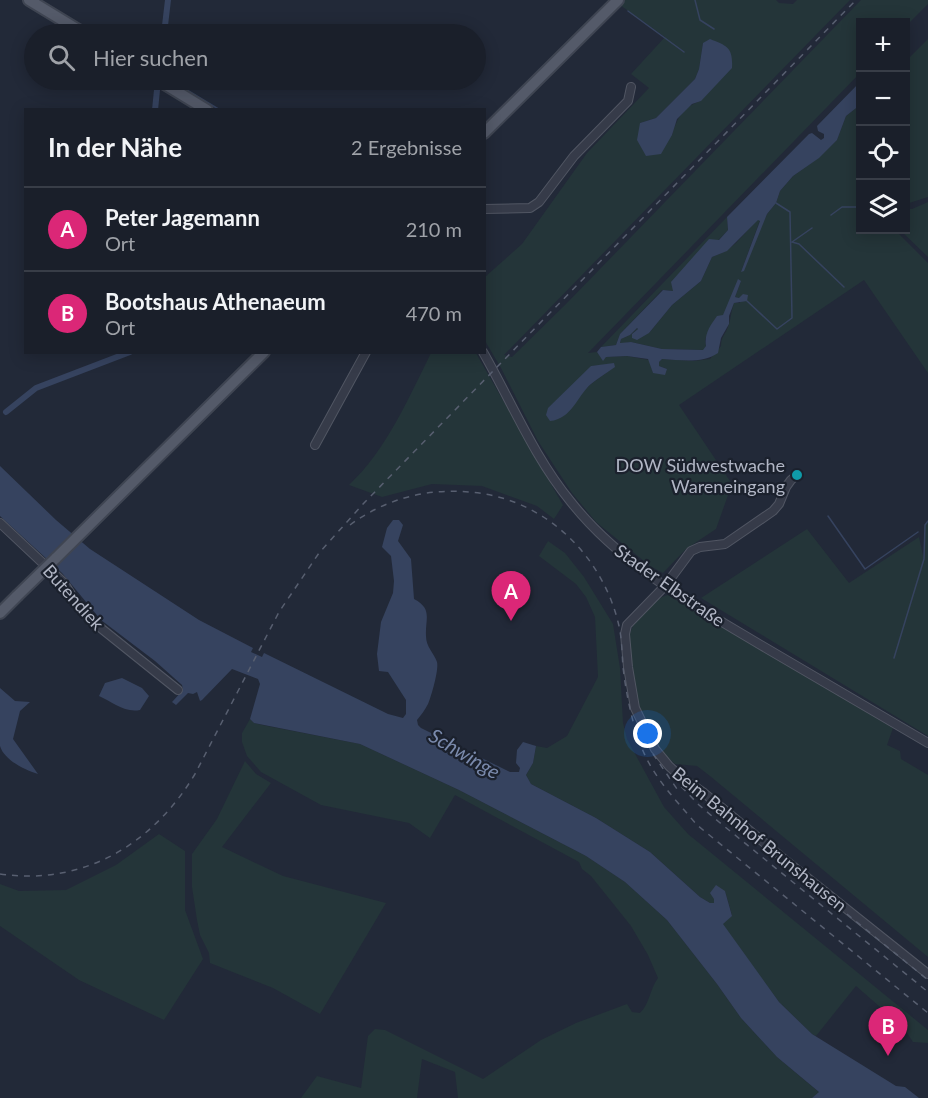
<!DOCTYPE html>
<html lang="de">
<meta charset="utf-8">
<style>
:root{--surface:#1a1f2a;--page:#272c36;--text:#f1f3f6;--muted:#9fa2a8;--line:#383d47;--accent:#db2777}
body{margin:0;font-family:Lato,sans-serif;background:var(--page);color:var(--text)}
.controls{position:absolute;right:18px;top:18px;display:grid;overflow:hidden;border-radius:0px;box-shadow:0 3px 15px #0003}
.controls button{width:54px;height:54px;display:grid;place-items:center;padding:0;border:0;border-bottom:2px solid var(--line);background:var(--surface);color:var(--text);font:30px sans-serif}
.you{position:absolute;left:648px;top:734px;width:21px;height:21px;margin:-15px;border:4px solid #fff;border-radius:50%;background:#1a73e8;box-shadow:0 0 0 9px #1a73e833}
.badge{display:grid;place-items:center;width:39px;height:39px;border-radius:50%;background:var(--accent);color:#fff;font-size:20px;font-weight:700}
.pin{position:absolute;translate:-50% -50px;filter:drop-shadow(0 2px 3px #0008)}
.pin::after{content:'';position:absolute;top:32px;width:21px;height:18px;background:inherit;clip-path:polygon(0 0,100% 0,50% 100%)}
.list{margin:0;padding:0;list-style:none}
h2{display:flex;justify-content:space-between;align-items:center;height:78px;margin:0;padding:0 24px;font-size:26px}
h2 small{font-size:20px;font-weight:400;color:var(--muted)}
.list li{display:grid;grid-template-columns:39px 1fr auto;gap:18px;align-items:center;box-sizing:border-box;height:84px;padding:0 24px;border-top:2px solid var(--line)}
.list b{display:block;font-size:22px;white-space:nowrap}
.list p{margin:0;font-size:20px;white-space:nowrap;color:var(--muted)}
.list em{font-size:20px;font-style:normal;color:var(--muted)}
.icon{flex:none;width:33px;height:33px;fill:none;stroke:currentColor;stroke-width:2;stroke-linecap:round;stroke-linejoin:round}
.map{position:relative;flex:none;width:928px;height:1098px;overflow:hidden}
.search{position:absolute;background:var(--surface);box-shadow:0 3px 15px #0003;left:24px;top:24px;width:462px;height:66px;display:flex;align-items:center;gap:15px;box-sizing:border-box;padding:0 21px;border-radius:33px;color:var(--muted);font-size:22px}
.panel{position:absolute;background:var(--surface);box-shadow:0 3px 15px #0003;left:24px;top:108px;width:462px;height:246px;border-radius:0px}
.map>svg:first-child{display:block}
</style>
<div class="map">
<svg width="928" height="1098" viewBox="0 0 928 1098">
<rect width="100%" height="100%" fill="#222938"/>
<path fill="#243539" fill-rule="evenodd" d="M625,0h151l3,3 14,1 4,-4h53l-346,355 8,2 55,-54 294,-303h67v4l-22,22v-4h-46v51l-272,280 9,-1 6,8 3,-3 21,-1 22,4 4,13 14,-4 -8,-3v-4l3,-3 32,2 16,-2 11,-13c0,-9 4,-11 7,-19 3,-8 3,-16 6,-24h6l-1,-5 -4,-1 6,-16 -18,35 -18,23 1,7 -2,4 -42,-1 -31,-7 -11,2 1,-5 9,-4 7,-7 1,1 -6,5 17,-1 23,-28 29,-24 11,-24 14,-6 10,-8 22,-24 2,1 -19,52 26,-58 9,-11 4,-12 13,-15 25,-18 19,-18 9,-24 14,-11v125h35l33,33v110l-64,-93 -185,125 53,79 -16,45 -30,20 -23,24 -13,-7 -54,-44 -24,-29 -34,-52 -37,-73 -16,-27v-64l37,-33 65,-91 62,-65 -18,-14 34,-37 -45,-32zM703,43l-2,58c-17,5 -24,17 -29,34l-32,-12 16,-5 39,-39 4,-10zM614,364v3l-23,17 -12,11 12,-29z
M928,39v158l-22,7v-143z
M928,202v55l-28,-27h6v-21h6z
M727,217l1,13 -55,58v3l-11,-1 -42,44 -4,11 -15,2z
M431,353h45l87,152 -9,14 -17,-13 -55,-20 -50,-2 -50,13 -33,-12c38,-36 59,-86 82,-132z
M928,521v215l-227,-138 106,-69 42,54 70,-46 5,23 1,-35z
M548,541l17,12 19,24 29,47 7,44 3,55 4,16 37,68 24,27 240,196v13l-15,-1 -10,-15 -47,-41 -40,50 -4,-2 -33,-32 -57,-78 10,-9 -7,-24 -11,8v4h-4l-10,-6 -50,-45 -54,-34 -65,-34 -5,-9 7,-12 3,-17 11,2 20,-12 31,-59 -3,-60 -9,-20 -10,-13 -37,-28z
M668,595l225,133 -6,17 13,6 1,8 27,16v182l-218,-181 -13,-10 -22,-2 -13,-12 -17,-30 -8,-21 -8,-62c2,-18 21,-39 39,-44z
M250,719l4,4 8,2 98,19 99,46 127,66 39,26 42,38 50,64 24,34 36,39 43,36 -8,5h-354l-3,-26 -33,-13 -5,39h-116l16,-22 44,12 7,-52 7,-7 10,1 98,49 58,-39 35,-17 51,-19 5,8 8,1c10,-10 9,-22 18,-35l-10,-23 -17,-29 -40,-50 -9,-7 -3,-7 -124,-67 -25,43 -21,-15 -88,-18 -60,-33 -14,-16 -5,-14v-9z
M245,761l11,13 15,9 -49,64 61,29 103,27 -66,111 -47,-26 -63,-25 -1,-10 -9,-18 -3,-15 -5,-33v-33l25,-35z
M159,834l26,17v59l18,49 -39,61 -85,-40 -79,-54v-42l19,7 47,-1 50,-25z"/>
<path fill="#36435f" d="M710,39c18,7 23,9 22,29l-31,33 -9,3 -15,15 -5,16 -11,19 -15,2 -9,-16 3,-17 16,-5 39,-39 4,-10 4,-26z
M860,82v23l-14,11 -9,24 -18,18 -26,18 -13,15 -4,12 -9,11 -23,57 -3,1 19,-51 -2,-1 -31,31 -15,6 -11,24 -29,24 -23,28 -12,7 -5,-2v-4l6,-5 -1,-1 -7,7 -9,4 -1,4 11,-1 31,7 41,1 3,-4c-2,-12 4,-20 11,-30l6,-1 15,-36 3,2 -6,16 4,1 4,-4 5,1 -1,6 -13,2 -5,13v8l-8,14 -3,15c-16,11 -37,7 -56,6l-3,3v4l8,3 -2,6 -12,-2 -5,-14 -21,-3 -21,1 -3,4 -6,-9 4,-5 15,-2 4,-11 43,-44 10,1 -2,-9 38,-43 10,1 9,-10 -1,-13 82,-83 3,-1 9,7 3,-2v-4l-6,-3 -1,-5z
M614,363l1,4c-8,6 -17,11 -24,17 -14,12 -19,35 -41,37l-4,-6 2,-7 43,-42z
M0,466l56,54 34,29 109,71 54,28 -2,4 11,5 2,-4 124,61 15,4 3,-4v-14l-18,-28 -9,-1 -2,-17 4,-32 12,-29 1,-12 -3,-25 -9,-9 5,-19 6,-8h6l4,5 -5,16 13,18 3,40c19,10 11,20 12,37 0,11 8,17 11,26 2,8 -6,35 -9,42 -3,6 -7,11 -11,16l1,5 3,3 89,44h9l1,-4 -4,-5 1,-13 6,-8 13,4 -3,17 -7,12 5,9 65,34 54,34 50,45 10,6h4v-4l-4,-6 6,-8 9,6 7,25 -9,8 56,78 33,32 84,52 9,1 14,11h-107l7,-6 -42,-35 -36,-39 -24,-34 -50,-64 -42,-38 -39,-26 -127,-66 -99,-46 -106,-21 -4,-4 10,-35 -2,-5 -26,-10 -30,31 -2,1 -3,-9 -4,2 -5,-1 -12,12 -4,-3 11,-12 -1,-5 -27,-24 -54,-41 -39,-47 -62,-57z
M122,678l20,10 7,8 -9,14c-16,3 -27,-8 -41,-14l6,-13z
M0,688l15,13 15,1 -10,9 -7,28 25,35c-13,-4 -34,-14 -38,-28 0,-10 0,-46 0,-58z"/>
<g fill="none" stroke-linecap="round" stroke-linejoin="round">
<path stroke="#36435f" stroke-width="1.5" d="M695,0l5,20 14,9
M628,11l56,41
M187,90l33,20
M831,215l11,-8h18
M812,228l-20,14 7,2 45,43
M747,301l30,28 15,-11 -2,-106 -14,-9
M828,516l37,53 53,-37
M894,658l30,-99 1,-34 3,-4"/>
<path stroke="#36435f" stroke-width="6" d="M164,34l4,-34
M155,110l3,-30
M6,412l30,-24 94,-36"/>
<g stroke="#515663" stroke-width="10">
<path id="minor" d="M484,209l46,-1 9,-6 35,-46 54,-55 3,-14
M483,352c29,51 51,105 88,150 49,62 121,102 188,142 56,33 113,66 169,99
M315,445l51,-93
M797,475l-6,5 -5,7 -7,17 -6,7 -48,33 -25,3 -9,4 -26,35 -38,39 -2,9 3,33 7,41 20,41 14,17 13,12 22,15 80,66 144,115
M0,523l64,60 13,21 15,17 86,69"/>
</g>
<g stroke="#3f4552" stroke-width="14">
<path id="major" d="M29,0l56,34
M158,80l49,30
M484,133l134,-133
M55,559l209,-207
M0,613l17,-17"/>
</g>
<use href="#minor" stroke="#363b49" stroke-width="8"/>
<use href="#major" stroke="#545a69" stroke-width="10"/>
<path stroke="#585f70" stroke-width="1.5" stroke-dasharray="6 6" stroke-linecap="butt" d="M350,525c35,-26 77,-37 120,-33 74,6 133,63 149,134 3,13 3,28 4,41 3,25 8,52 17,76 11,32 35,56 57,82l231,188
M653,754l24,35
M673,778l26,27 20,17 209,170
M706,802l19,13 203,165
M0,874c84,12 153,-30 195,-100l84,-162 40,-59 45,-50 492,-503"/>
<g stroke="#3f4552" stroke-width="14" stroke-linecap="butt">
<path id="major-bridge" d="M17,596l38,-37"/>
</g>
<use href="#major-bridge" stroke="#545a69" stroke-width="10"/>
</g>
<circle fill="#0f9aa8" stroke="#1b212d" stroke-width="2" cx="797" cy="475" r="6"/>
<g text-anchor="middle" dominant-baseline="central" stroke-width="4.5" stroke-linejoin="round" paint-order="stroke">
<g font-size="18" fill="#b1b6c5" stroke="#1b212d" text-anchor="end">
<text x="785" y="465">DOW Südwestwache<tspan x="785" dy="21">Wareneingang</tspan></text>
</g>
<g font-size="18" fill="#b1b6c5" stroke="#1b212d">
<text transform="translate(670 585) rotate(35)">Stader Elbstraße</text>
<text transform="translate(74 597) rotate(48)">Butendiek</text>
<text transform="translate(760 839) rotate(39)">Beim Bahnhof Brunshausen</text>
</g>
<g font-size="20" font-style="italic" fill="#7a8aac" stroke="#1b212d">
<text transform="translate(465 753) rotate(31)">Schwinge</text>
</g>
</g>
</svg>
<div class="controls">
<button>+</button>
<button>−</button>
<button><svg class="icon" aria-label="locate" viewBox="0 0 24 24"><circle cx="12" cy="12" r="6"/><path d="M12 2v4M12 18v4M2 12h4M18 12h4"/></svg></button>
<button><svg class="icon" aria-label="layers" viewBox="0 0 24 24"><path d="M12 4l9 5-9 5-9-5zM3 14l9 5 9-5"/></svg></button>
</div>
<div class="you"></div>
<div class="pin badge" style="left:511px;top:621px">A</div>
<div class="pin badge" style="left:888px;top:1056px">B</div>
<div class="search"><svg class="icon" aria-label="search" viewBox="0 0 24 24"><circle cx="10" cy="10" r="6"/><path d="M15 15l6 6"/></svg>Hier suchen</div>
<section class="panel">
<h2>In der Nähe<small>2 Ergebnisse</small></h2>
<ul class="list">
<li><span class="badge">A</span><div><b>Peter Jagemann</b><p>Ort</p></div><em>210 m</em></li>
<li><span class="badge">B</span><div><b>Bootshaus Athenaeum</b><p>Ort</p></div><em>470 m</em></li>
</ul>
</section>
</div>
